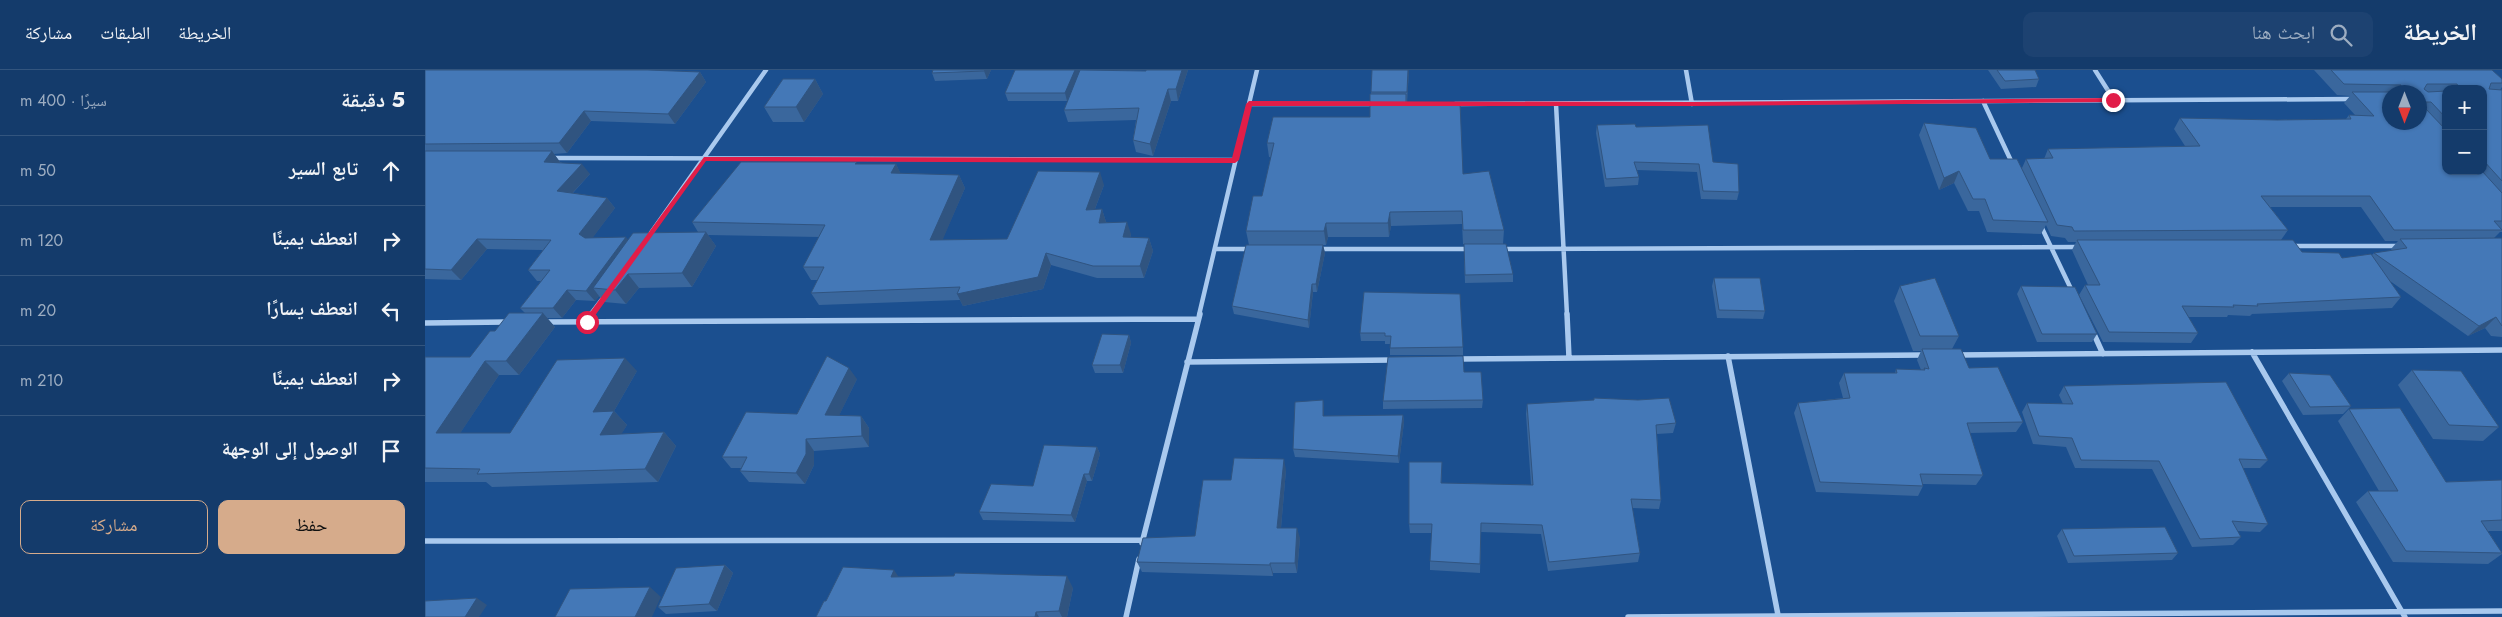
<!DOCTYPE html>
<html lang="ar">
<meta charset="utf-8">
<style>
:root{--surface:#143b6b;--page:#1d4271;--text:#f1f3f6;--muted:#9dadc1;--line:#33557e;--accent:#d6ab8b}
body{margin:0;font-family:Jost,"Noto Naskh Arabic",sans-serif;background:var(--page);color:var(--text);direction:rtl}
.controls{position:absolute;right:15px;top:15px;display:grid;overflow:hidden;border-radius:10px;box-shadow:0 1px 4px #0004}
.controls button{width:45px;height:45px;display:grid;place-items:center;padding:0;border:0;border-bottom:1px solid var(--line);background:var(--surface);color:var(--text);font:25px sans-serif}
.compass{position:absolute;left:1957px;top:15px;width:45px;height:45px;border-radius:50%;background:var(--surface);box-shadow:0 1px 4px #0004;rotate:180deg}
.stop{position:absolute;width:15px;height:15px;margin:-11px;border:4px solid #e11d48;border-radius:50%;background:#fff}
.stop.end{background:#e11d48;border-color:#fff;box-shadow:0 1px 5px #0008}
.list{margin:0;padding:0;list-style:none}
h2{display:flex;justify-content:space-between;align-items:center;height:65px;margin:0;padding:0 20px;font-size:21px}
h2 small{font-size:16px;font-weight:400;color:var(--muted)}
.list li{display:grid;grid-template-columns:32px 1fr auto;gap:15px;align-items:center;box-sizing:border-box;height:70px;padding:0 20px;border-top:1px solid var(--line)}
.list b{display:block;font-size:19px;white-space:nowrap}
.list em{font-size:16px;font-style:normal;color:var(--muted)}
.actions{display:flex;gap:10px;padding:15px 20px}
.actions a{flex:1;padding:11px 0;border:1px solid var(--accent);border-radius:10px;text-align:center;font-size:18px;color:var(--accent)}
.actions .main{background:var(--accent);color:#111}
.icon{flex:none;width:28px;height:28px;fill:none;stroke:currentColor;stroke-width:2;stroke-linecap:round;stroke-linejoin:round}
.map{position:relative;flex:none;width:2077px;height:547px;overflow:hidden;direction:ltr}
header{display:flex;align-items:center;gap:30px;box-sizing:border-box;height:70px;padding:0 25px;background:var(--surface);border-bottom:1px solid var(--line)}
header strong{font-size:24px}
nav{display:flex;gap:28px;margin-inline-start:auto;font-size:18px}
.search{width:350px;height:45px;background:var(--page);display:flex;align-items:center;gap:12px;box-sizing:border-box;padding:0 18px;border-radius:10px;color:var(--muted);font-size:19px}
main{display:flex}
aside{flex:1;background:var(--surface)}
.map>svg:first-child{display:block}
</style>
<header>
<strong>الخريطة</strong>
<div class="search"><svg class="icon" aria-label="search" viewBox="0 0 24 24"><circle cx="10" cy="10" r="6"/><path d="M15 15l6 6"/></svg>ابحث هنا</div>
<nav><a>الخريطة</a><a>الطبقات</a><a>مشاركة</a></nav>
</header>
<main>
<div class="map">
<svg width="2077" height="547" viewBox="0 0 2077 547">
<rect width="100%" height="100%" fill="#1b4f8f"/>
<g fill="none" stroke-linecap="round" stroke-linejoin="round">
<path stroke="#a9c9ee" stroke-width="4.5" d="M1261,0l6,34
M1670,0l19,30
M1558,31l30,64
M824,34h128
M1030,34l899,-5
M1131,34l11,211
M128,88l682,2
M1615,154l32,67
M223,167l118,-167
M1868,176h106
M791,179h36
M893,179h151
M1075,179l579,-2
M165,245l16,-21
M774,245l58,-245"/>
<path stroke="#a9c9ee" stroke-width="5.5" d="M1142,244l2,44
M161,251l5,-7
M120,252l652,-3
M0,253l82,-1
M1668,262l10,22
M1827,282l153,265
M1533,285l544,-5
M1303,286l50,259
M1033,289l466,-4
M762,292l207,-2
M0,471l718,-1
M717,473l58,-229
M701,547l13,-58
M1203,547l874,-6"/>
</g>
<path fill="#3a679d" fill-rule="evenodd" d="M0,0l275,2 6,10 -31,42 -84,-3 -24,32 -13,1 6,8 30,12 -17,19 34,5 8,10 -23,30 36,2 70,-8 -6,-10 166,-58h38l4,9 59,2 6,13 -23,52 65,-1 97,-54 -9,24h7l4,13 25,12 -1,4h19l4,13 -9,27h-47l-46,-13 -8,24 -80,17 -3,-6 -141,5 -8,-12 7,-13h-7l-8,-13 16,-30 -111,-2 8,11 -24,41 -53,1 -13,16 -22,-2 -5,-6 -4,5 -19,-1 -14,18h-15l8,9 -36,48h-20l-39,58h50l127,-62 -23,40 13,14 -6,9 43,-2 12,14 -18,36 -166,5 -6,-5h-61v-125h45l25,-26 30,-18 -5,-5 21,-27h-4l-9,-11 15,-20 -56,-1 -26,31 -36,-1z
M566,0l-4,9 -52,2 -3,-8z
M656,0l65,1v-1h42l-10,31h-7l-18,55 -17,-4 -3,-12 3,-20 -68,2 -4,-12 11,-27 -8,18h-59l-3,-8z
M984,0l-2,34 56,70 41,56 -1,14h-40l-1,-20 -71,2 -2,11h-61l-2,8h-3l2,8 -8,39h-4l-4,36 -75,-14 -2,-8 17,-61 -3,-14 16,-35 9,-39h-2l-2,-14 103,-26 1,-25z
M1563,0h47l4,9 -3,8 -35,2z
M1889,0h178l10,9v8l-2,3h2v142h-2l-6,6h8v99l-11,-1 -6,-8 -17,8 -78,-55 11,16 -9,11 -140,6 -2,2 -22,-1 -1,2h-39l10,16 -7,10 -88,-1 -24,-47 6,-10h3l-16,-35 4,-8h-8l-3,-4 -14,-2 -5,-11 -5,9 -54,-2 -8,-21h-11l-14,-28 -15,7 -20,-55 5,-12 66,36 32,9 4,-9h18l4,-10 137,-3 -11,-17 6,-11 97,2 69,-1 3,-4h6l-11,-12 6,-7 -13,-1zM2021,19h37v82h-37zM1845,137h91l24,34h13l-7,8 1,2 -18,2 -2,2 -30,3 -40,-6 -21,-12 7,-10z
M390,9l8,15 -19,28h-31l-9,-15z
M1172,55l39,2 77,35 26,30 -2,8 -36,-1 -4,-27 -60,-2 2,7 -1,8 -33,2 -9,-54z
M1039,182l49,22v8l-48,1z
M1289,208l51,33 -2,8 -46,-1 -5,-32z
M1475,216l59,50 -7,13 17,19 54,54 -7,10 -46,1 13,42 -7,10 -53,-1v2l-5,10 -102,-4 -22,-79 4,-10 45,-5 -4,-15 5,-10h51l1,-4 25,1 -4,-10 4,-9h-8l-19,-50z
M1596,216l76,48 -5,8h-55l-20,-48z
M939,222l99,55v8h-73v-11h-5v-3h-24l-1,-8z
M704,265l2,8 -8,30h-28l-3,-8z
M1987,300l87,57 -16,14 -50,-2 -35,-54z
M1039,302l19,28 -1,8 -99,1v-8z
M1864,303l62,33 -8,8 -40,1 -21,-34z
M432,309l-18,36 22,1 8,12v19l-55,4v14l-9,19 -56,-2 -9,-11 1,-3h-10l-9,-11z
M1639,316l204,74 -8,8h-17l25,56 -8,8 -23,-1 4,6 -8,8 -41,2 -40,-78 -77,-1 -9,-21 -33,-3 -11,-32 5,-9 36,1 -4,-9z
M898,330l1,8v8l79,-1 1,7 -5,41 -104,-6 -2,-8z
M1102,334l149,19 -3,10 -16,1 4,66 -2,9 -27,-1 8,45 -2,9 -90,9 -7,-37 -60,-2 -1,41 -50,-3v-9l2,-28h-22l-1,-9 33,-53 -1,12 90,2 -5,-71z
M1924,339l97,73 56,-2v51h-14l14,22v1l-14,10 -95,-2 -37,-60 12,-11h11l-41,-70z
M672,377l3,7 -8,27h-5l-12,41 -92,-2 -4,-8 54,-26z
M861,400l-5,58 19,10 -3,35h-24v3l-131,-4 -5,-10 58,-26 36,-56z
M1637,459l116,24 -6,7 -104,3 -11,-27z
M300,495l8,8 -16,38 -51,3 -8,-7z
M474,507l174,11 -6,29h-251l10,-16z"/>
<path fill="#305480" d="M560,0h6l-4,9 -3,-8z
M650,0h6l-14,31 -2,-8z
M757,0h6l-10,31 -2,-12z
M983,0h1l-2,30v-8z
M275,2l6,10 -31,42 -7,-10z
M390,9l8,15 -19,28 -8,-15z
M743,19l3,12 -18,55 -3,-12z
M159,41l7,10 -24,32 -8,-10z
M127,81l8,11 -8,10 -8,-10z
M157,94l8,10 -25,27 -8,-10z
M471,94l6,12 -11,-3z
M1534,101l-5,12 -15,7 5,-12z
M675,102l4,13 -14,37 -4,-12z
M534,105l6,13 -28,65 -7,-13z
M182,128l8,10 -27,36 -9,-10z
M677,139l4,13 -3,13 -4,-12z
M965,142l1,14 -2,11 -1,-14z
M702,152l4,12 -4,16 -4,-13z
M901,153l2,14 -2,8 -2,-14z
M281,162l10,14 -24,41 -10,-14z
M201,167l8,10 -41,41 6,8 -4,5 -9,-10z
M724,168l4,13 -9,27 -4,-12z
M52,169l10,10 -26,31 -10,-10z
M898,175l2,8 -8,39 -1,-8z
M621,183l5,12 -8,24 -80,17 -6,-12z
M203,204l11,14 -13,16 -11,-14z
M887,214l1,8 -4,36 -1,-8z
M142,220l9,10 -14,18 -9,-10z
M118,243l12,14 -36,48 -13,-14z
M2071,247l-11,11 -17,8 11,-10z
M704,265l2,8 -8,30 -3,-8z
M200,288l12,13 -31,54 -13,-13z
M60,291l14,14 -48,72 -15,-14z
M424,298l8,11 -23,47 -9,-11z
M898,330l1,8v16l-1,-8z
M189,341l13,14 -14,23 -13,-13z
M978,345l1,7 -5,41 -1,-7z
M436,346l8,12v19l-7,-11z
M239,362l12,14 -18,36 -13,-13z
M381,369l8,12v14l-9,19 -9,-11z
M672,377l3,7 -8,27 -3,-7z
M859,389l2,11 -6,69 -3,-11z
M659,404l3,7 -12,41 -4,-7z
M872,458l3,10 -3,35 -2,-10z
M845,493l3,10v3l-3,-11z
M300,495l8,8 -16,38 -8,-7z
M469,500l8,12 -11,-5z
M642,506l6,12 -6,29h-5l-3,-6z
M225,517l11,10 -9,20h-17z
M52,528l10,7 -8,12h-14z
M611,542l3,5h-4z"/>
<path fill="#4478b7" stroke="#305480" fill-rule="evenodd" d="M0,0h223l52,2 -32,42 -84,-3 -25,32 -134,1z
M508,0h52l-1,1 -52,2z
M590,0h60l-10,23h-60z
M655,0l66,1v-1h36l-6,19h-8l-18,55 -17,-4 6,-32 -75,2z
M947,0h36l-1,22h-36z
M1572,0h38l4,9 -34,2z
M1906,0h161l10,9v4h-11l-2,6 13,1v91l-19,-21v-71h-25l1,-1 -2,-4h-30l-3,5 4,3 18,-1v27l-15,-16h-6v6l21,22v41h36l20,22v28h-8l8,9h-108l-24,-34h-109l27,34 -214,1 -2,-4 -15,-2 -31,-66 27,-1 -5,-9 152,-3 -20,-28 97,2 74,-1 -2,-4 25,1 -22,-24h46l3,-3v-4l-57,-1zM1964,22h30v30h-30z
M358,9h32l-19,28h-32z
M945,24h36v10l54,-1 3,71 26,-3 15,59h-41l-1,-19 -72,1 -2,11h-62l-2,8h-78l7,-35h9l12,-53h-7l6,-26h97z
M1499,53l52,5 14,31h27l31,63 -55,-2 -8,-21h-12l-14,-28 -15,7z
M1210,54l1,3 72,-2 5,37 25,2 1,28 -36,-1 -4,-27 -65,-2 5,15 -33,2 -9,-54z
M0,81h127l-8,11 38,2 -25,27 50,7 -28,36 6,4 41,-1 -40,54 -19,-1 -14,18h-33l30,-38h-22l23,-30 -74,-1 -26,31 -26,-1z
M316,92h116l-2,2h41l-5,9 68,2 -29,65 77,-1 31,-68 62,1 -14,38 16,-1 -3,14 28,-1 -4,15 26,1 -9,28h-47l-47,-13 -8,24 -81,17 3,-7 -149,6 13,-26h-21l22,-42 -133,-3z
M281,162l-24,41 -54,1 -13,16 -22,-2 40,-55z
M2077,168v88l-6,-9 -17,9 -105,-73 33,-5 -7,-9z
M1652,170h216l9,12 37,1 3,5 29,-4 30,43 -144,7 1,2 -25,-1 1,2 -52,-1 16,27 -89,-1 -24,-47h15z
M1039,174h42l7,30 -48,1z
M821,175h77l-7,39h-4l-4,36 -76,-14z
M1289,208h46l5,33 -46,-1z
M1510,208l24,58h-39l-20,-50z
M1596,216l54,1 22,47h-55z
M939,222l96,2 3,53 -73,1 1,-12h-6v-3h-25z
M84,243h34l-37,48h-21l-49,72h74l47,-73 68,-2 -32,54 21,-1 -14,24 64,-3 -19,37 -168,5 3,-5 -55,-1v-111h45l20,-26h5z
M677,264l27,1 -9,30h-28z
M1497,279h39l8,19 29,-1 25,55 -56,1 16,52 -63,-1 3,12 -103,-4 -22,-79 52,-5 -6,-25h53l-1,-4 29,1 -1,-2 5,1z
M402,286l22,12 -24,47 36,1 1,20 -56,3v15l-10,19 -56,-2 7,-14h-25l24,-45 51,2z
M1038,286l1,16h17l2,28 -100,1 5,-44z
M1987,300l49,1 38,56 -50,-2z
M1864,303l41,2 21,31 -41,1z
M1801,312l42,78 -29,-1 29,65 -36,-3 9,16 -41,2 -41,-78 -78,-1 -9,-22 -33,-2 -12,-33 46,1 -9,-18z
M1169,328l44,2 31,-2 7,25 -20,2 5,75 -30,-1 9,54 -91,9 -7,-37 -61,-2 -1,41 -50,-3 2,-37h-23v-62h33l-1,21 92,2 -6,-81 67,-4z
M898,330v16l80,-1 -5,41 -105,-7 2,-47z
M1975,338l46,74 56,-2v40l-21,1 21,32 -96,-2 -38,-60h30l-49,-82z
M619,375l53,2 -8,27h-5l-13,41 -92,-3 12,-28 42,2z
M809,388l50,1 -7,69h20l-2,35h-25v2l-133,-3 6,-24 52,-2 8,-56h28z
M1740,457l13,26 -104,3 -12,-27z
M300,495l-16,39 -51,3 18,-39z
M418,497l51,3 -3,7 63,-1 1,-3 112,3 -8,35 -23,1 -1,5h-219l8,-16h2z
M225,517l-15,30h-80l15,-28z
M52,528l-12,19h-40v-16z"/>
<path fill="#e11d48" d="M1688,28l3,4 -424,4h-440l-13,54 -4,3 -529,-2 -117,163 -6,-2 121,-165 528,1 14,-54 3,-3 443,1z"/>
</svg>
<div class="controls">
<button>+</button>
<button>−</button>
</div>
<svg class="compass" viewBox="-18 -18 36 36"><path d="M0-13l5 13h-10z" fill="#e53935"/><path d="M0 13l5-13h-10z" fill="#9dadc1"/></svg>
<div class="stop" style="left:162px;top:252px"></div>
<div class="stop end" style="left:1688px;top:30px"></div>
</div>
<aside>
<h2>5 دقيقة<small>سيرًا · 400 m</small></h2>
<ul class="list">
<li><svg class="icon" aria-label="ahead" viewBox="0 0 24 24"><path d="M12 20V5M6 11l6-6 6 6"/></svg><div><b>تابع السير</b></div><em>50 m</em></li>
<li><svg class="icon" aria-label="right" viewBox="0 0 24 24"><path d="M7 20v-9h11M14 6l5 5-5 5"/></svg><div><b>انعطف يمينًا</b></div><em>120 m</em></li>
<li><svg class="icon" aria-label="left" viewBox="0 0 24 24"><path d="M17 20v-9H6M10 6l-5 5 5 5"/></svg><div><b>انعطف يسارًا</b></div><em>20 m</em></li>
<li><svg class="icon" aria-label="right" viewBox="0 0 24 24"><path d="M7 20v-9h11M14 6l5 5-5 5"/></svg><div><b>انعطف يمينًا</b></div><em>210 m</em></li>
<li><svg class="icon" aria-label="arrive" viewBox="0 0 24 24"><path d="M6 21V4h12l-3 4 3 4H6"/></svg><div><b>الوصول إلى الوجهة</b></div></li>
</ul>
<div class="actions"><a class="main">حفظ</a><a>مشاركة</a></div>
</aside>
</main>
